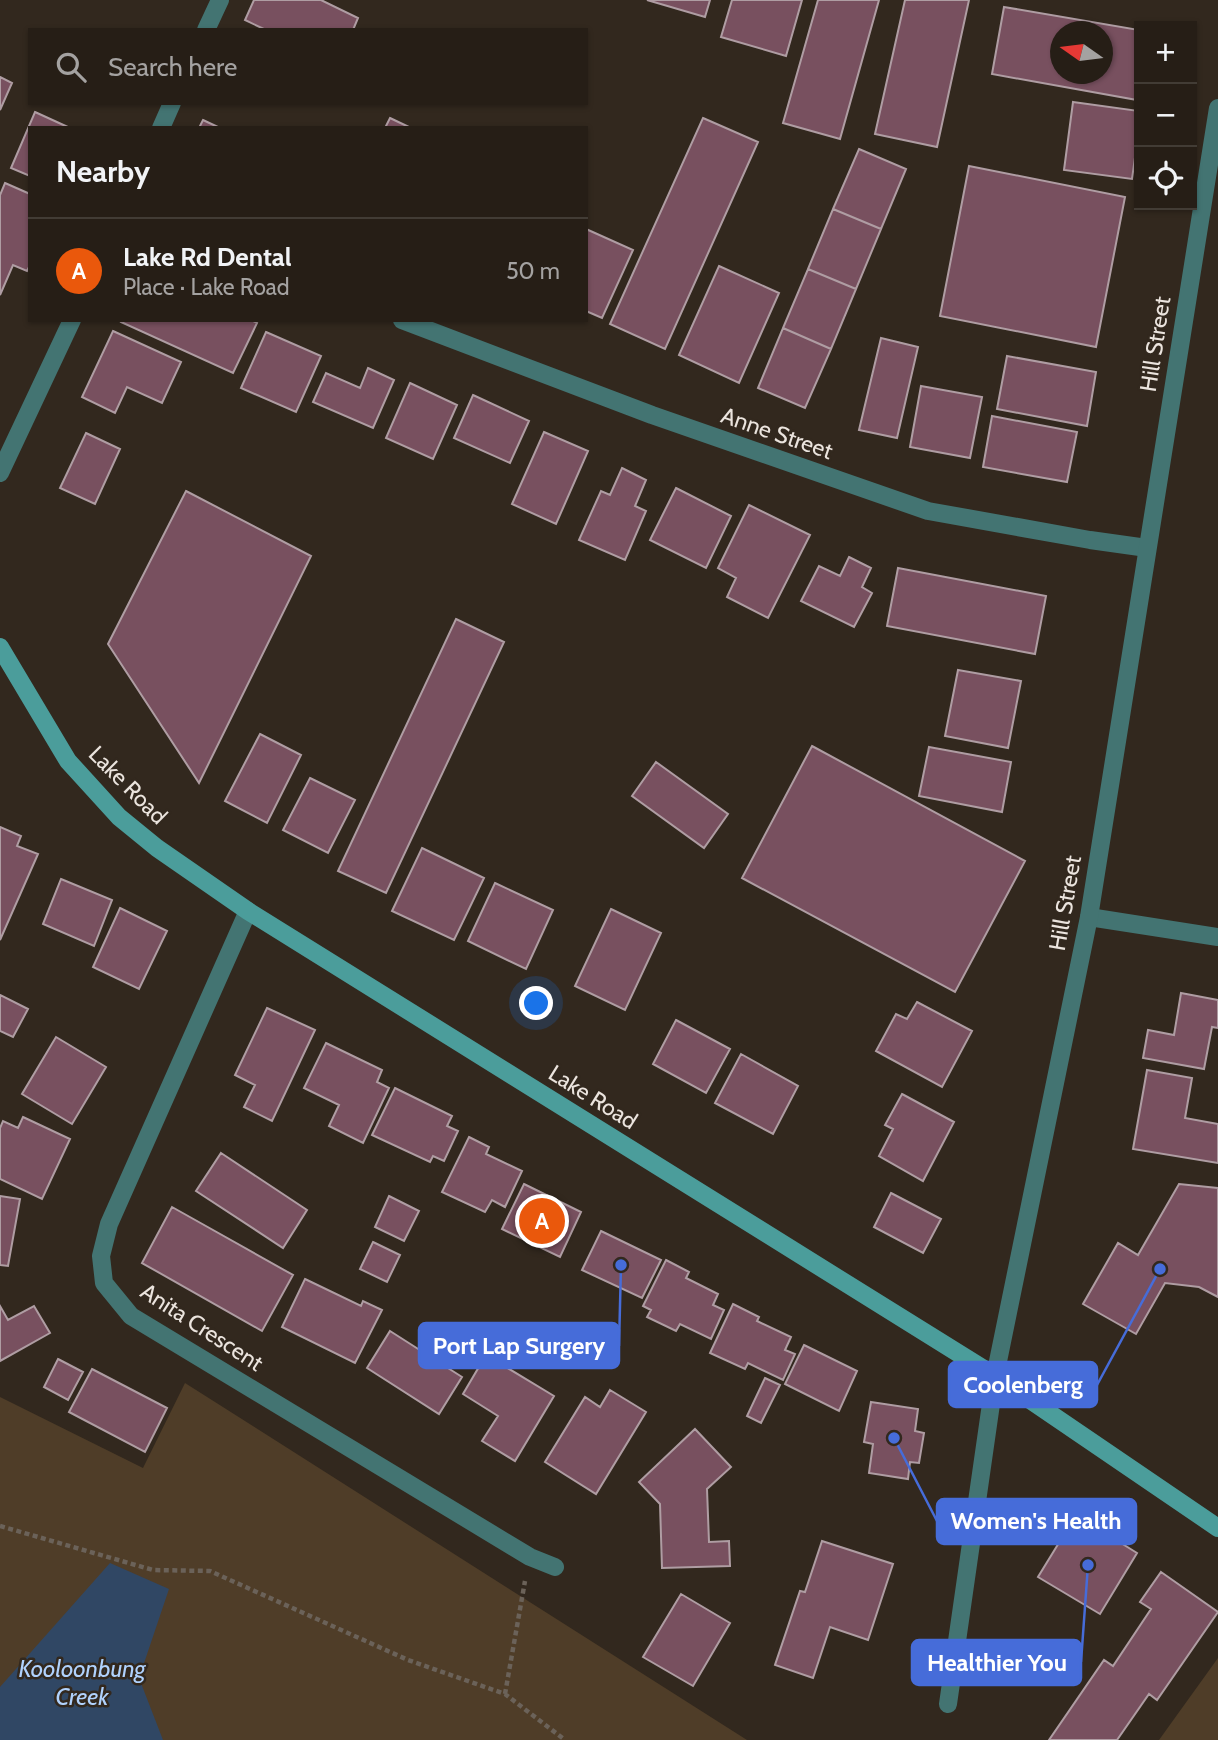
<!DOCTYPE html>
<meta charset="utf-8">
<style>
:root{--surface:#261e16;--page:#2e271f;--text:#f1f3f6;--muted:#a4a2a1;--line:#423c35;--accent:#ea580c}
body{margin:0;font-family:Cabin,sans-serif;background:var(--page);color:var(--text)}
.controls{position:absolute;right:21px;top:21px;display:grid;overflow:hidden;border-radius:0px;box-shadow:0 2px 5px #0004}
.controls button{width:63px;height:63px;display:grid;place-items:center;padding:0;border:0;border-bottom:2px solid var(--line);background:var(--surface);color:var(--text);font:35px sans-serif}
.compass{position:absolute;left:1050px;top:21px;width:63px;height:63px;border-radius:50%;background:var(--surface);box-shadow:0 2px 5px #0004;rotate:284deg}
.you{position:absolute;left:537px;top:1004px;width:24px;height:24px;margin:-18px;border:5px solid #fff;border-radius:50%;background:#1a73e8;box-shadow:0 0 0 10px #1a73e833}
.badge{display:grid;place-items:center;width:46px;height:46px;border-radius:50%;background:var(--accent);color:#fff;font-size:23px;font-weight:700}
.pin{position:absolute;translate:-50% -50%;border:4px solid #fff;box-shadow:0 2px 7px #0006}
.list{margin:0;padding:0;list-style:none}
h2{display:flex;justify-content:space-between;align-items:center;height:91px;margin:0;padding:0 28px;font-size:30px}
h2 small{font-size:23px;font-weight:400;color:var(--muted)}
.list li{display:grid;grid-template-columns:46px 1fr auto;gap:21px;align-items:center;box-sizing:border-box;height:105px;padding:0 28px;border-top:2px solid var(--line)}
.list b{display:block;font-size:26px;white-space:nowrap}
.list p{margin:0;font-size:23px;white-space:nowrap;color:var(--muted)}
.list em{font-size:23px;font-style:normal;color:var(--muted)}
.icon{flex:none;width:38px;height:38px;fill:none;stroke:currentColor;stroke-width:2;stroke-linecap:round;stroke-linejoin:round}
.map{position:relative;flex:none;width:1218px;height:1740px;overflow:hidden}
.search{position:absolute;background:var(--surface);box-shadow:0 2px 5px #0004;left:28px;top:28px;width:560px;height:77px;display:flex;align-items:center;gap:18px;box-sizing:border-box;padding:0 24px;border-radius:0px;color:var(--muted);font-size:26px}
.panel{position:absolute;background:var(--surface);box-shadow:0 2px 5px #0004;left:28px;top:126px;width:560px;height:196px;border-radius:0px}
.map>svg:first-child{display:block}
</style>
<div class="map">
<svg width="1218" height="1740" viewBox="0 0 1218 1740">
<rect width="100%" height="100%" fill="#32281e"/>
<path fill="#4f3d28" d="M185,1383l562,357h-747v-343l143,71z
M1218,1658v82h-59z"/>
<path fill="#304764" d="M110,1563l59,26 -30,89 24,62h-163v-53z"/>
<path fill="#78505f" stroke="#af9da3" stroke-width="2" fill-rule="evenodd" d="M254,0h67l37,18 -5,12h-87l-21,-10z
M647,0h63l-5,17z
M732,0h70l-16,56 -65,-19z
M818,0h61l-39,139 -57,-16z
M905,0h64l-32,147 -62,-13z
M1004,7l135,23v54l-2,16 -145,-26zM1060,32h42v42h-42z
M0,77l12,6 -12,27z
M1073,102l66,9v18l-7,50 -68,-9z
M35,112l35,16h-40v48l-19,-8z
M390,118l21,10h-26z
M703,118l55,24 -93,207 -55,-25z
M203,120l17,8h-21z
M859,149l47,20 -25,60 -48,-20z
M969,166l156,31 -29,150 -156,-31z
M5,183l25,11v71l-3,6 -14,-6 -13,30v-100z
M833,209l48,20 -25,60 -48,-20z
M586,229l47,21 -31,68 -16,-7z
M719,266l60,27 -40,90 -60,-28z
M808,269l48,20 -25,60 -48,-21z
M122,320h129l6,3 -24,50 -112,-51z
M783,328l48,21 -26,59 -47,-20z
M113,331l68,31 -19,41 -35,-16 -12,26 -33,-16z
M266,332l55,24 -25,56 -55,-24z
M881,338l37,9 -21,91 -38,-8z
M1007,356l89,16 -9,54 -90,-17z
M368,368l26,12 -21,48 -60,-26 13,-29 34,15z
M410,383l47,22 -24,54 -47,-21z
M921,386l61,11 -12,61 -60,-11z
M473,395l56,26 -19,42 -56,-25z
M992,416l85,16 -10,50 -84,-15z
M544,432l44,19 -32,73 -44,-20z
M86,433l34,16 -25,55 -35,-16z
M622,468l24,12 -11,26 11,5 -21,49 -46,-20 22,-49 9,4z
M676,488l55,28 -25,52 -56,-28z
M186,491l125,65 -112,227 -91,-139z
M749,505l61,30 -42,83 -41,-21 9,-19 -18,-10z
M849,557l22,11 -9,19 10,6 -18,34 -53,-26 18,-35 21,10z
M898,568l148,28 -11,58 -148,-28z
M456,619l48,23 -118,251 -48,-22z
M958,670l63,11 -13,67 -63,-12z
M260,734l41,21 -34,68 -42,-22z
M812,746l213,115 -70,131 -213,-114z
M929,747l82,15 -9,50 -83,-16z
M656,762l72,52 -24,34 -72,-52z
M310,778l45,22 -27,53 -45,-23z
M0,827l21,9 -4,10 21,8 -38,86z
M422,848l62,30 -30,62 -62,-29z
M61,879l51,21 -18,46 -51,-22z
M495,883l58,27 -27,59 -58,-28z
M120,908l47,23 -28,58 -46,-22z
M611,909l50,24 -36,77 -50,-24z
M1181,993l37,7v28l-6,-1 -8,42 -61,-11 5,-28 26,5z
M0,995l28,14 -15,28 -13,-6z
M917,1002l55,29 -30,56 -66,-36 20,-37 11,5z
M267,1008l48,22 -43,91 -28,-14 11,-22 -20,-10z
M676,1020l54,29 -24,44 -53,-29z
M56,1037l50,30 -34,57 -50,-30z
M326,1043l56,27 -5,12 12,6 -26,55 -34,-17 10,-21 -35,-17z
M741,1054l57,32 -25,48 -58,-31z
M1147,1070l45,8 -7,40 33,6v39l-85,-14z
M395,1088l57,28 -5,10 11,5 -14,30 -11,-5 -3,6 -58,-27z
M902,1094l52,28 -31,59 -44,-25 14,-27 -8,-4z
M23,1117l47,22 -28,60 -42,-20v-51l3,-7 15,7z
M469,1137l20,10 -3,7 36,17 -17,36 -13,-7 -7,12 -43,-20z
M221,1153l86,57 -24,38 -87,-57z
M524,1184l57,28 -21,45 -58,-28z
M1179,1184l39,4v109l-19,-10 -34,-4 -29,51 -53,-30 35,-61 20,12z
M891,1193l50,26 -18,34 -49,-26z
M0,1196l20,3 -12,67 -8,-1z
M389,1196l30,15 -15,30 -29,-14z
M172,1207l121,68 -31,56 -120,-68z
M601,1231l60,29 -19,38 -60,-28z
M373,1242l27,13 -13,27 -27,-13z
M666,1260l23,12 -3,6 32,16 -5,11 11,5 -13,29 -31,-15 -4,7 -29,-14 4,-7 -8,-4z
M305,1279l56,27 2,-5 19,9 -27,53 -73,-36z
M733,1304l26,13 -2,4 34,16 -6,13 10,4 -12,26 -35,-17 -3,6 -35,-16z
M0,1306l8,14 26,-14 16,27 -50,28z
M390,1331l72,46 -23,37 -72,-46z
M804,1345l53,26 -18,40 -54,-27z
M486,1355l68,41 -39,65 -33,-20 16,-25 -35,-22z
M58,1359l25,13 -15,28 -24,-13z
M92,1369l75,39 -22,44 -76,-40z
M765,1378l15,7 -19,38 -14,-7z
M610,1390l36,22 -50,82 -51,-32 40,-65 15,10z
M871,1402l47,7 -3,22 9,2 -5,30 -9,-1 -2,17 -39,-6 4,-29 -9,-2z
M695,1429l36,38 -24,22 2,53 20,-1 1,25 -68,2 -2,-64 -21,-22z
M1076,1515l61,38 -37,61 -62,-37z
M822,1541l71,23 -25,76 -38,-13 -17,51 -38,-13 25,-74 5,1z
M1161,1572l57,40 -61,88 -8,-6 -32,46h-68l55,-80 9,6 38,-57 -11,-7z
M681,1594l49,29 -37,63 -50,-29z"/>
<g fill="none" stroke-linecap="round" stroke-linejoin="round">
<path stroke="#6b6259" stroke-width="4.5" stroke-dasharray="5 3.5" stroke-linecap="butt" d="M0,1526l153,44 57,1 198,89 97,34 60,46
M505,1694l20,-113"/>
<path stroke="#437472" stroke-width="18" d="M206,30l14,-30
M161,128l11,-25
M402,320l250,95 276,96 162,29 57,8
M0,473l72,-153
M248,911l-139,313 -8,32 3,27 27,33 399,241 25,10
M1089,917l129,20
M948,1704l47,-328"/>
<path stroke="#437472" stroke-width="18" d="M995,1376l94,-459 129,-809"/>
<path stroke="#4b9d9b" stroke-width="18" d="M0,647l68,114 51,56 38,31 91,63 747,465 223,152"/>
</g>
<g text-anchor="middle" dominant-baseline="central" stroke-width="5" stroke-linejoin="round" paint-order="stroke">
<g font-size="23" fill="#ebe4de" stroke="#32281e">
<text transform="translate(1155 344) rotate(-81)">Hill Street</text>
<text transform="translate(777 433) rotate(19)">Anne Street</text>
<text transform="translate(128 785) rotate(45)">Lake Road</text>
<text transform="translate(1065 903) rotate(-80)">Hill Street</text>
<text transform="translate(593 1097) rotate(32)">Lake Road</text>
<text transform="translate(202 1327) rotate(33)">Anita Crescent</text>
</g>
<g font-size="24" font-style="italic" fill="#b0d2fd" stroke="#32281e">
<text x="82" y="1668">Kooloonbung<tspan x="82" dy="28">Creek</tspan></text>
</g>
</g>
<path fill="none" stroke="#466cd9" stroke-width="2.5" d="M621 1265L619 1346M1160 1269L1097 1385M894 1438L937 1521M1088 1565L1081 1662"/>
<g fill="#466cd9" stroke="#32281e" stroke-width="2.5">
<circle cx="621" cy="1265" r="7"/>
<circle cx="1160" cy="1269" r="7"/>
<circle cx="894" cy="1438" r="7"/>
<circle cx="1088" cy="1565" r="7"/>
</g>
<g fill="#466cd9" stroke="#466cd9" stroke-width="2.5">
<rect x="419" y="1323" width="200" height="45" rx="7"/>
<rect x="949" y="1362" width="148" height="45" rx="7"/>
<rect x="937" y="1499" width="199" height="45" rx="7"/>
<rect x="912" y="1640" width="169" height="45" rx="7"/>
</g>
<g font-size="24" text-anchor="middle" font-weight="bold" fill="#fff">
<text x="519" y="1354">Port Lap Surgery</text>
<text x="1023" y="1393">Coolenberg</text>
<text x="1036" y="1529">Women's Health</text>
<text x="997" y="1671">Healthier You</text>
</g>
</svg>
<div class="controls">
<button>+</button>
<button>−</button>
<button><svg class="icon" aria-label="locate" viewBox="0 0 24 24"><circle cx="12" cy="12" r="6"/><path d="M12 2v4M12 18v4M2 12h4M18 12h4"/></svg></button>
</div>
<svg class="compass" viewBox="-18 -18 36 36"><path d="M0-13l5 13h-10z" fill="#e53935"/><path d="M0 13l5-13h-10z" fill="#a4a2a1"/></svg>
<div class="you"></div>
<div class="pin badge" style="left:542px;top:1221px">A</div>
<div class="search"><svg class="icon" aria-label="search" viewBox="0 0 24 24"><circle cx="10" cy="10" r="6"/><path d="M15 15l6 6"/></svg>Search here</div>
<section class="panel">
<h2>Nearby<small></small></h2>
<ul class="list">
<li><span class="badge">A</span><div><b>Lake Rd Dental</b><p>Place · Lake Road</p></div><em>50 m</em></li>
</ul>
</section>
</div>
